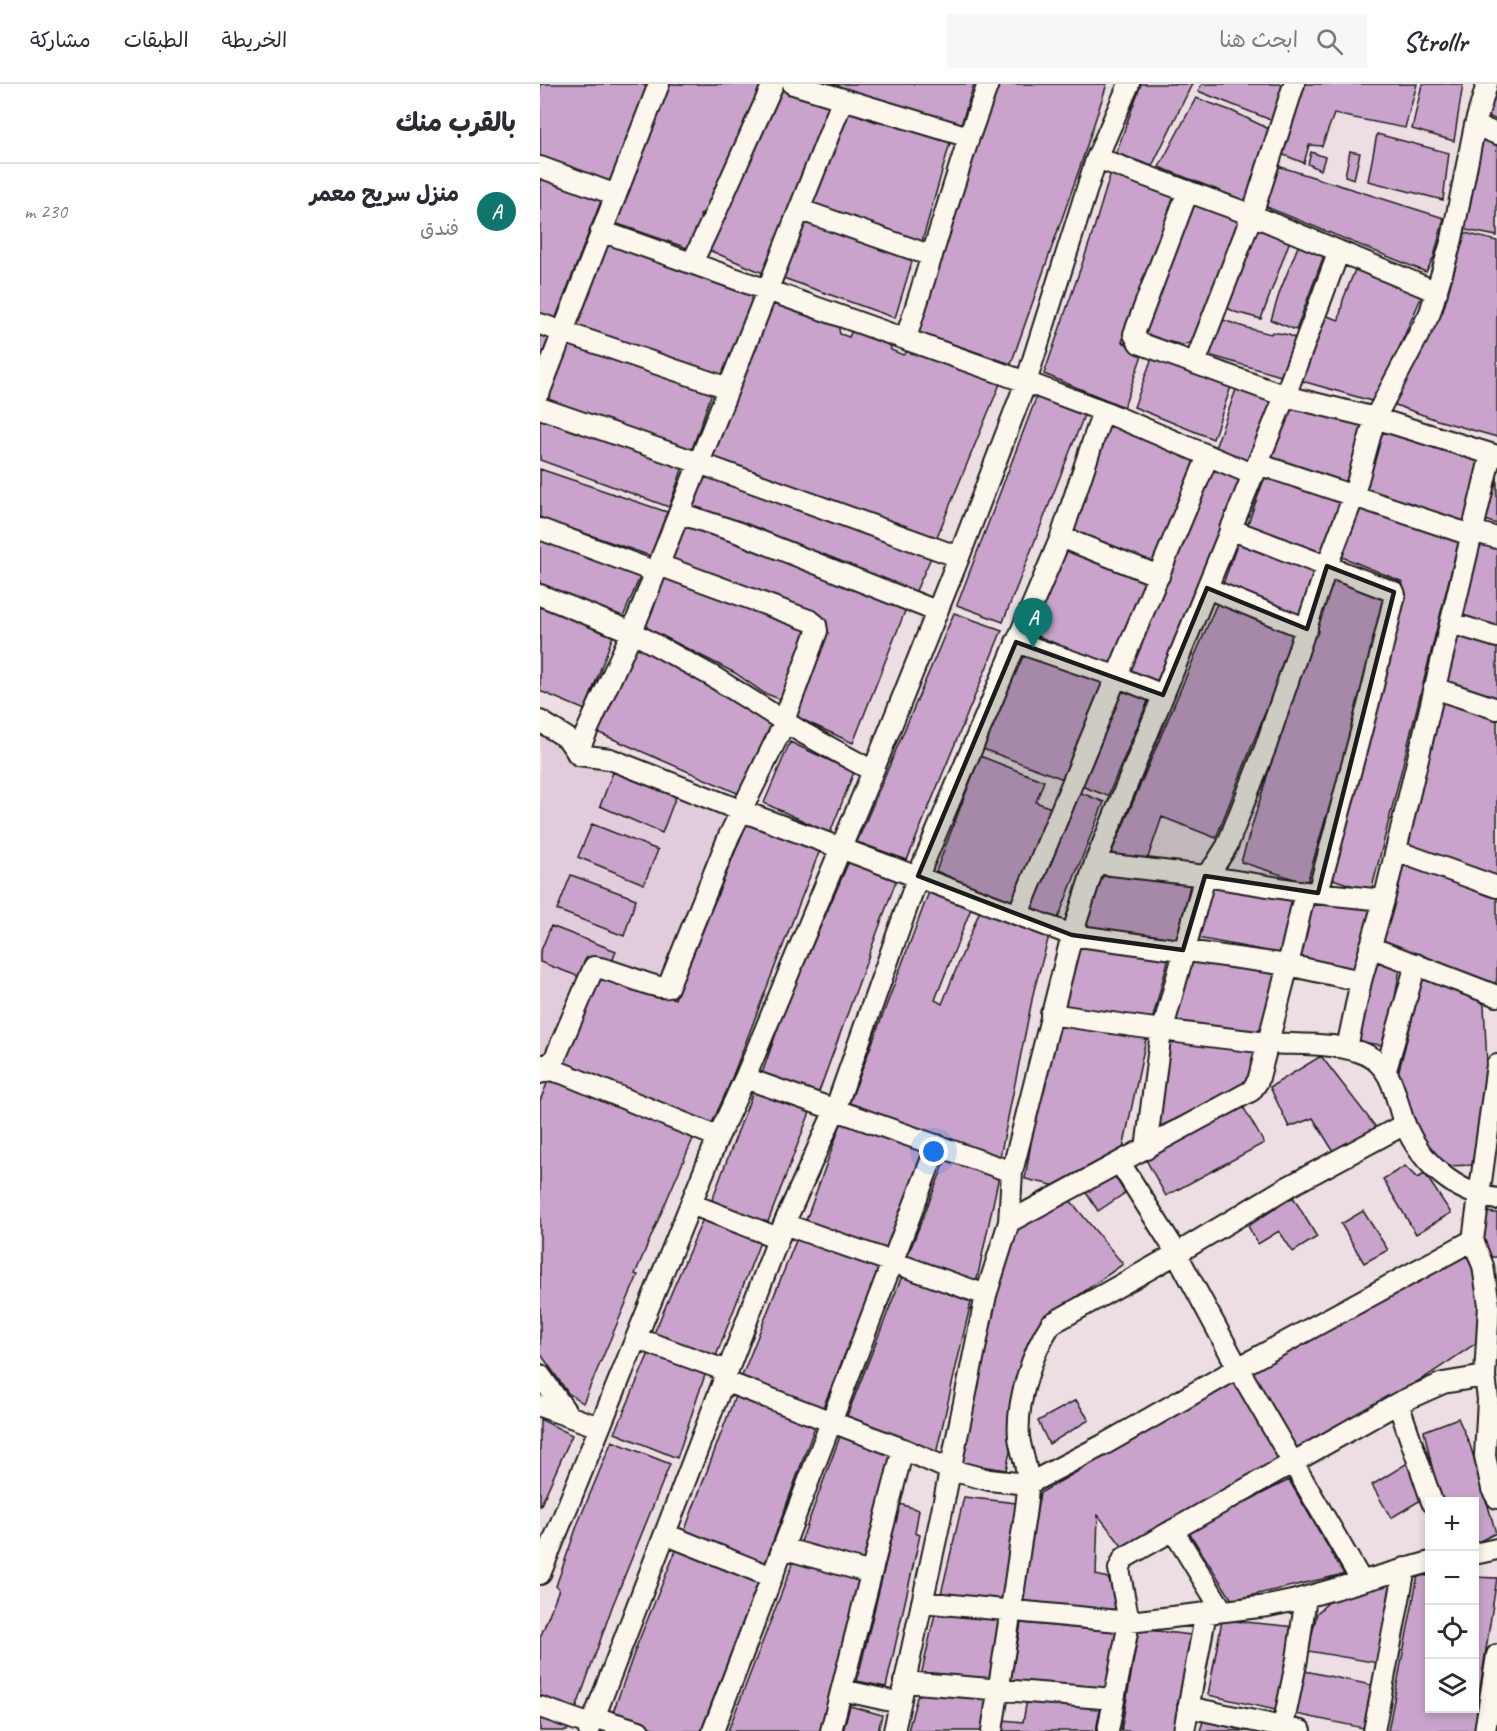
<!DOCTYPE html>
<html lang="ar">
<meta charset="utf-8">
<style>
:root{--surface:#fff;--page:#f7f7f7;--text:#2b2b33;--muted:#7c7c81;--line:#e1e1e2;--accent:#0f766e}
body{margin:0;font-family:Caveat,"Playpen Sans Arabic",sans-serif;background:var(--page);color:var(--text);direction:rtl}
.controls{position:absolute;right:18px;bottom:18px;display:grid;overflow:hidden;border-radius:0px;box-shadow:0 3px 9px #0003}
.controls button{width:54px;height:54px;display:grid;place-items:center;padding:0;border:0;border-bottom:2px solid var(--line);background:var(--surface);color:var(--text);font:30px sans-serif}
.you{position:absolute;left:394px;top:1068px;width:21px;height:21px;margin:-15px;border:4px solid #fff;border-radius:50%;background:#1a73e8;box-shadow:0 0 0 9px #1a73e833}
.badge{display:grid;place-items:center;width:39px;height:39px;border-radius:50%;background:var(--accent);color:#fff;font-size:20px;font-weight:700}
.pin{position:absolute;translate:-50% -50px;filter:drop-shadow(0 2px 3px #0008)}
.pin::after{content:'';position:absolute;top:32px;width:21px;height:18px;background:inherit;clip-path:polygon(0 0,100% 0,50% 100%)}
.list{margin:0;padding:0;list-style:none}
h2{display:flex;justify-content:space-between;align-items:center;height:78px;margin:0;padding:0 24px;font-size:26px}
h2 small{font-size:20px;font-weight:400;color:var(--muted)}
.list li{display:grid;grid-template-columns:39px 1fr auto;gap:18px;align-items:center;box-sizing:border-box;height:96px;padding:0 24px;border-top:2px solid var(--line)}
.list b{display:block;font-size:22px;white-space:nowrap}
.list p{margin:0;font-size:20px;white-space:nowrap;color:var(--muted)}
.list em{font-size:20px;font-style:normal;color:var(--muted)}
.icon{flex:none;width:33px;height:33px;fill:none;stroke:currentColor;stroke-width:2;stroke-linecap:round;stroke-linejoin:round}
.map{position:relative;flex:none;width:957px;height:1647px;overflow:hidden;direction:ltr}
header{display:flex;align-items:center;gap:36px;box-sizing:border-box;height:84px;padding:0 30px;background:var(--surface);border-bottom:2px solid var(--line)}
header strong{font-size:28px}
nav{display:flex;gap:33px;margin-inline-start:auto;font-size:21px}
.search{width:420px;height:54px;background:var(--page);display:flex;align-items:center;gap:15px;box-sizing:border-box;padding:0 21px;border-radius:0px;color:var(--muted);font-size:22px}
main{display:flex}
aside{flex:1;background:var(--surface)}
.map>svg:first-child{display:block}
</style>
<header>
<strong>Strollr</strong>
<div class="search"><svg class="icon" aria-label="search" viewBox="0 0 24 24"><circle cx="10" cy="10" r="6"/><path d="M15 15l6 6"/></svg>ابحث هنا</div>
<nav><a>الخريطة</a><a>الطبقات</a><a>مشاركة</a></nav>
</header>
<main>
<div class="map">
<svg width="957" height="1647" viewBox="0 0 957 1647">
<rect width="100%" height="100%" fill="#ecdee2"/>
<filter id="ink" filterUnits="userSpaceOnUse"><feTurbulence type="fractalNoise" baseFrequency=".0167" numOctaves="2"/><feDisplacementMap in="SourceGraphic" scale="12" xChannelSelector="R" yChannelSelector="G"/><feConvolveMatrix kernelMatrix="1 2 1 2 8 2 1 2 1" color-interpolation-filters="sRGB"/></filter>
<g filter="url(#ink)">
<path fill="#e2ccdb" d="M0,641l30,16 178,73 -73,185 -72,-28 -63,94z"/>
<path fill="#c9a3cb" stroke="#1c1c1c" stroke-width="1.5" d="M0,0h101l14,7 -39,96 -76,-27z
M127,0h97l-57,125 -7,6 1,8 -8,27 -81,-28z
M241,0l55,21 -73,168 -59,-25z
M268,0h166l-13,41z
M452,0h115l-28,86 -68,194 -99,-34z
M601,0h51l-40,82 -36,-13z
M662,0h85l-11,38 -78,-31z
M760,0h117l-12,44 -71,-14 -12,32 -13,-1 -5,18 -25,-10z
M882,0h41l-9,57 -42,-12z
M953,0h4v36l-15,-6z
M656,14l36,13 39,19 -23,72 -89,-35z
M304,26l32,12 9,-6 67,20 -30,106 -111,-36z
M940,47l17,6v99l-36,-7z
M837,50l72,19 -6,47 -75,-19z
M810,67l10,2 -6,26 -9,-3z
M771,68l14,5 -4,13 -13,-6z
M741,83l163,51 -10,39 -8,15 -169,-69 14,-35z
M572,85l71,25 -61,148 21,10 -19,55 -80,-33 47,-136z
M0,94l61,23 -46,119 -15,-4z
M652,113l52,18 -51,127 -10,3 -43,-10z
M261,131l114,37 -20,66 -120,-43z
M712,135l40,16 -31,84 -26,-7 -17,-9z
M925,149l32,8v196l-60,-17 -47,-17 44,-84 9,-8z
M761,155l25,11 -30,80 -25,-10 9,-29z
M66,158l152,52 -33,86 -153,-54z
M818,178l67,27 -50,113 -80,-23 26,-65 18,6 4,-20z
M228,213l69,23 3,14 9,3 5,-11 35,12 2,12 12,5 9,-7 90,31 -66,160 -231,-83z
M674,233l33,11 24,6 1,-2 17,3 7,4 -15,37 -79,-23z
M0,248l10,4 -10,32z
M29,253l145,50 -23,65 -148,-50z
M613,271l81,23 -21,61 -79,-32z
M698,300l38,16 -25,63 -36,-15z
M498,309l47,20 -82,209 -46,-17z
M752,315l76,19 -21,68 -76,-25z
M0,330l144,50 -15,43 -129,-47z
M567,338l92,36 -44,107 -90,-32z
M837,340l103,30 -14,72 -109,-36z
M957,375v65l-16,-5z
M672,377l32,15 -89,210 -30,-11z
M0,385l127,43 -16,44 -111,-38z
M160,385l234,82 -20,44 -230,-85z
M727,387l79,27 -22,59 -77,-31z
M816,415l104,37 -89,356 -44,-15 76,-295 -68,-28z
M142,434l227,83 -56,142 -65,-30 39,-91 -119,-47 -44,-14z
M0,451l102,37 -19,45 -83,-33z
M939,452l18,5v91l-39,-11z
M700,453l78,28 -18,53 -80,-26z
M520,460l88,31 -36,92 -84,-35z
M122,485l150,54 -30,77 -18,-7 -29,-20 -94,-48z
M792,492l59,18 -43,159 -22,64 -19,66 -66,-21 45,-148z
M0,516l76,28 -31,82 -45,-19z
M678,517l77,28 -13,40 -66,169 -54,-21 -17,49 -34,-12z
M414,529l48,17 -95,230 -50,-18z
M915,548l42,12v59l-53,-15z
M96,553l138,84 -30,75 -147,-64z
M485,565l82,26 -41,105 -83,-31z
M578,597l33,13 -43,102 -32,-12z
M903,616l54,15v167l-90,-33z
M250,658l64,30 -24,61 -66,-30z
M440,672l64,25 -8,21 15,6 -35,98 -80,-35z
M73,688l63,24 -14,37 -62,-27z
M534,706l30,12 -47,119 -32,-15z
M208,736l72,30 -109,282 -151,-62 43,-99 72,28z
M52,740l66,26 -14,34 -66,-27z
M313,768l47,18 -83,227 -57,-18 25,-71z
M860,778l97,30v86l-2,9 -119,-41z
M561,780l91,13 -15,62 -95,-13z
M31,791l65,24 -12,37 -67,-26z
M668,793l88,17 -13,60 -91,-17z
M392,800l42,17 -39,99 7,4 41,-101 68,26 -17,61 -35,172 -151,-55z
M775,813l57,11 -19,63 -54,-15z
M11,842l65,25 -5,14 -24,-8 -7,20 -40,-15v-9z
M537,855l93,14 -18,68 -96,-17z
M647,871l97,14 -21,72 -95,-15z
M832,871l29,7 -14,84 -32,-5z
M887,895l53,20 4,6 4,80 -6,50 -10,30 -26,1 -20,-19 -17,-33 -11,-40 24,-93z
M512,934l95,16 -24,115 -62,38 -36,-8z
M627,954l90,8 -9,40 -94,43z
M781,972l57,74 -43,24 -22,-36 -24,9 -19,-40z
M10,992l145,58 -60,140 3,1 -55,128 -15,-10 -28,-40v-252z
M214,1005l58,18 -46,120 -56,-22z
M701,1019l23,40 -98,53 -22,-40z
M302,1037l81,29 -36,99 -82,-26z
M407,1073l52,19 -23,108 -70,-24z
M865,1082l12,12 8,-4 26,39 -35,21 -33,-55z
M574,1091l11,18 -27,18 -13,-20z
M753,1113l24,40 -24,15 -14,-21 -21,13 -10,-18z
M529,1115l54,65 -85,60 -32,146 -50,-8 41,-182 17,-48z
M823,1127l25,39 -24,13 -23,-39z
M943,1128l14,1v44h-8l-9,-23z
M163,1135l57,23 -44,114 -64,-18z
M257,1154l83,31 -58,141 -82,-29z
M930,1164l9,45v48l-52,35 -134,77 -46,-78z
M362,1192l69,26 -35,152 -91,-33z
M109,1269l57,19 -29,86 -62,-25z
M694,1297l49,82 -158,87 -27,-35 -2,60 12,3 13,32 -100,-8 19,-109z
M197,1307l80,30 -54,148 -80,-34z
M536,1316l13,20 -40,24 -11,-23z
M918,1334l12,27 26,88 -22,11v-42h-31l-9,-26 -10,-45z
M0,1335l32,16 -32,72z
M302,1347l52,22 -29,115 -66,-21z
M72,1357l58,23 -58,143 -37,105 -35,-13v-61l19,-49 -3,-3 22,-63z
M869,1378l17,35 -35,21 -19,-33z
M749,1396l55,94 -112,26 -44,-69z
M424,1413l52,6 -12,98 -63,-7z
M360,1420l19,6 -4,23 5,2 -34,152 -29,-6z
M139,1459l80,37 -58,151h-39l-50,-16 25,-70z
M255,1474l69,18 -42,155h-94z
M878,1491l12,1v132h44v-131l23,1 -20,130 8,2 -4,21h-93z
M851,1497l-13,82 -70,-12 9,-38 15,-14z
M395,1530l63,6 -6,62 -71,-6z
M682,1536l75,7 -17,84 -72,-16z
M481,1539l97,9 -12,60 -96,-9z
M599,1545l52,6 -16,96h-54z
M765,1587l71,15 -13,42 -67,-14z
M388,1605l60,4 -7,38h-73l9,-34z
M487,1615l74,5 -5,27h-95l2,-11 20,2z
M310,1622l32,9 -4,16h-35z
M0,1630l30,9 -3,8h-27z
M664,1634l53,13h-57z"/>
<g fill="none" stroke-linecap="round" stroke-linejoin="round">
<g stroke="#1c1c1c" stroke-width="24">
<path id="minor" d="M253,0l176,53
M935,41l22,9
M557,74l155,57 185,77
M0,83l76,28
M648,107l-54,143 5,9 146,53 54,-145
M261,126l131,46
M61,147l425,151 77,29 151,64
M152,179l24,-51 57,-128
M0,240l188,64
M366,254l63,-201 19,-53
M655,279l57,-148 42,-131
M0,307l119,-307
M0,324l159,55 260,94
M718,380l213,71
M139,429l58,19 199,79
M0,445l116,43
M690,445l164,63 1,3 -26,107 -51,191
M932,447l25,7
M521,453l98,39
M667,504l100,41
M0,511l92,37 80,44 91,57 70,38
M911,539l46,14
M476,558l102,35 45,18
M894,604l63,21
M0,637l27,17 12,17 31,4 132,52 330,124 216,30 17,-73 79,8
M37,669l55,-121 211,-533
M856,767l101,36
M555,779l110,13 100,16
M478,830l190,-458
M830,863l127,49
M511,930c72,11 144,21 217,29 30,2 73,-1 99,12 28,14 28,45 38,70 17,39 50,68 92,74
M807,964l14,-67 23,-81 107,-446
M0,981h9l6,-7 39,-91c18,1 63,24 74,20l61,-151 50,-102 38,-103 -1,-6 -5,-4 -152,-56
M957,981l-24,175 10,26 6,39 -4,71 3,23 -3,57 7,33 5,9
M846,986l30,-106
M0,989l10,-3 12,3 156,64
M205,994l267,94
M606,1065l14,-110 45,-163 10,-11 12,-19 39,-100 61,-180 26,-68 22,-80 55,-105 22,-74 23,-114 12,-41
M580,1079l53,84 65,121 123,212
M151,1120l87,34
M469,1138l242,-131 7,-10 30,-116 73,16
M244,1140l202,71
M96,1254l91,33
M0,1291l29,41
M184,1297l179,68 48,21 38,10 39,4 75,-39 135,-77 235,-128
M858,1319l34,99
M0,1322l59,21
M633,1446l49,80
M125,1450l107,43
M242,1464l89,25
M934,1470l23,-5
M0,1490l178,-437 27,-59 128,-307 86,-214 67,-175 70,-222 33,-76
M382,1518l207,20 139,-16 24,-5 138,-39
M364,1598l210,17
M302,1606l58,13
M0,1623l51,18
M648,1623l113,24
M54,1633l45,14
M49,1647l195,-507 51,-114 83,-234 143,-339 42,-126
M173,1647l224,-586
M291,1647l72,-282
M354,1647l44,-201 48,-235 23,-73 3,-50 60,-237 23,-72 190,-467 90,22 122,38
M452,1647c9,-59 19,-118 27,-177 3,-22 8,-45 9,-68 1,-16 -7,-33 -9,-49 -3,-34 13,-85 32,-113l125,-70 108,-65 121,-65
M568,1647l21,-109 -10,-53 5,-11 274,-155 45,-20 42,-7
M644,1647l22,-119
M742,1647l15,-72 9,-62
M834,1647l31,-163
M945,1647l12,-76"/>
</g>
<use href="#minor" stroke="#fbf7ec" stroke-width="20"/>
</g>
</g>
<path fill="#1c1c1c" fill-opacity="0.2" stroke="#1c1c1c" stroke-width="4.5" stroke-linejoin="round" d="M787,482l67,26 -76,301 -113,-17 -22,74 -111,-15 -154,-59 98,-234 147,53 44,-107 100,41z"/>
</svg>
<div class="controls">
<button>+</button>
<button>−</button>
<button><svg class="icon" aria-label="locate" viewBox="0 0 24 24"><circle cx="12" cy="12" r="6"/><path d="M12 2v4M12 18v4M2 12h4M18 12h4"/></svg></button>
<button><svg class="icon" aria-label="layers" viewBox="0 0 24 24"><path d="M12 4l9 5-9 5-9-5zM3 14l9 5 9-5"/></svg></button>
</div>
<div class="you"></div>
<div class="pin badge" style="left:493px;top:564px">A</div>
</div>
<aside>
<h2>بالقرب منك<small></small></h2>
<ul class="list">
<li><span class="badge">A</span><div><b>منزل سريح معمر</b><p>فندق</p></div><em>230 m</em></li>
</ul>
</aside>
</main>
